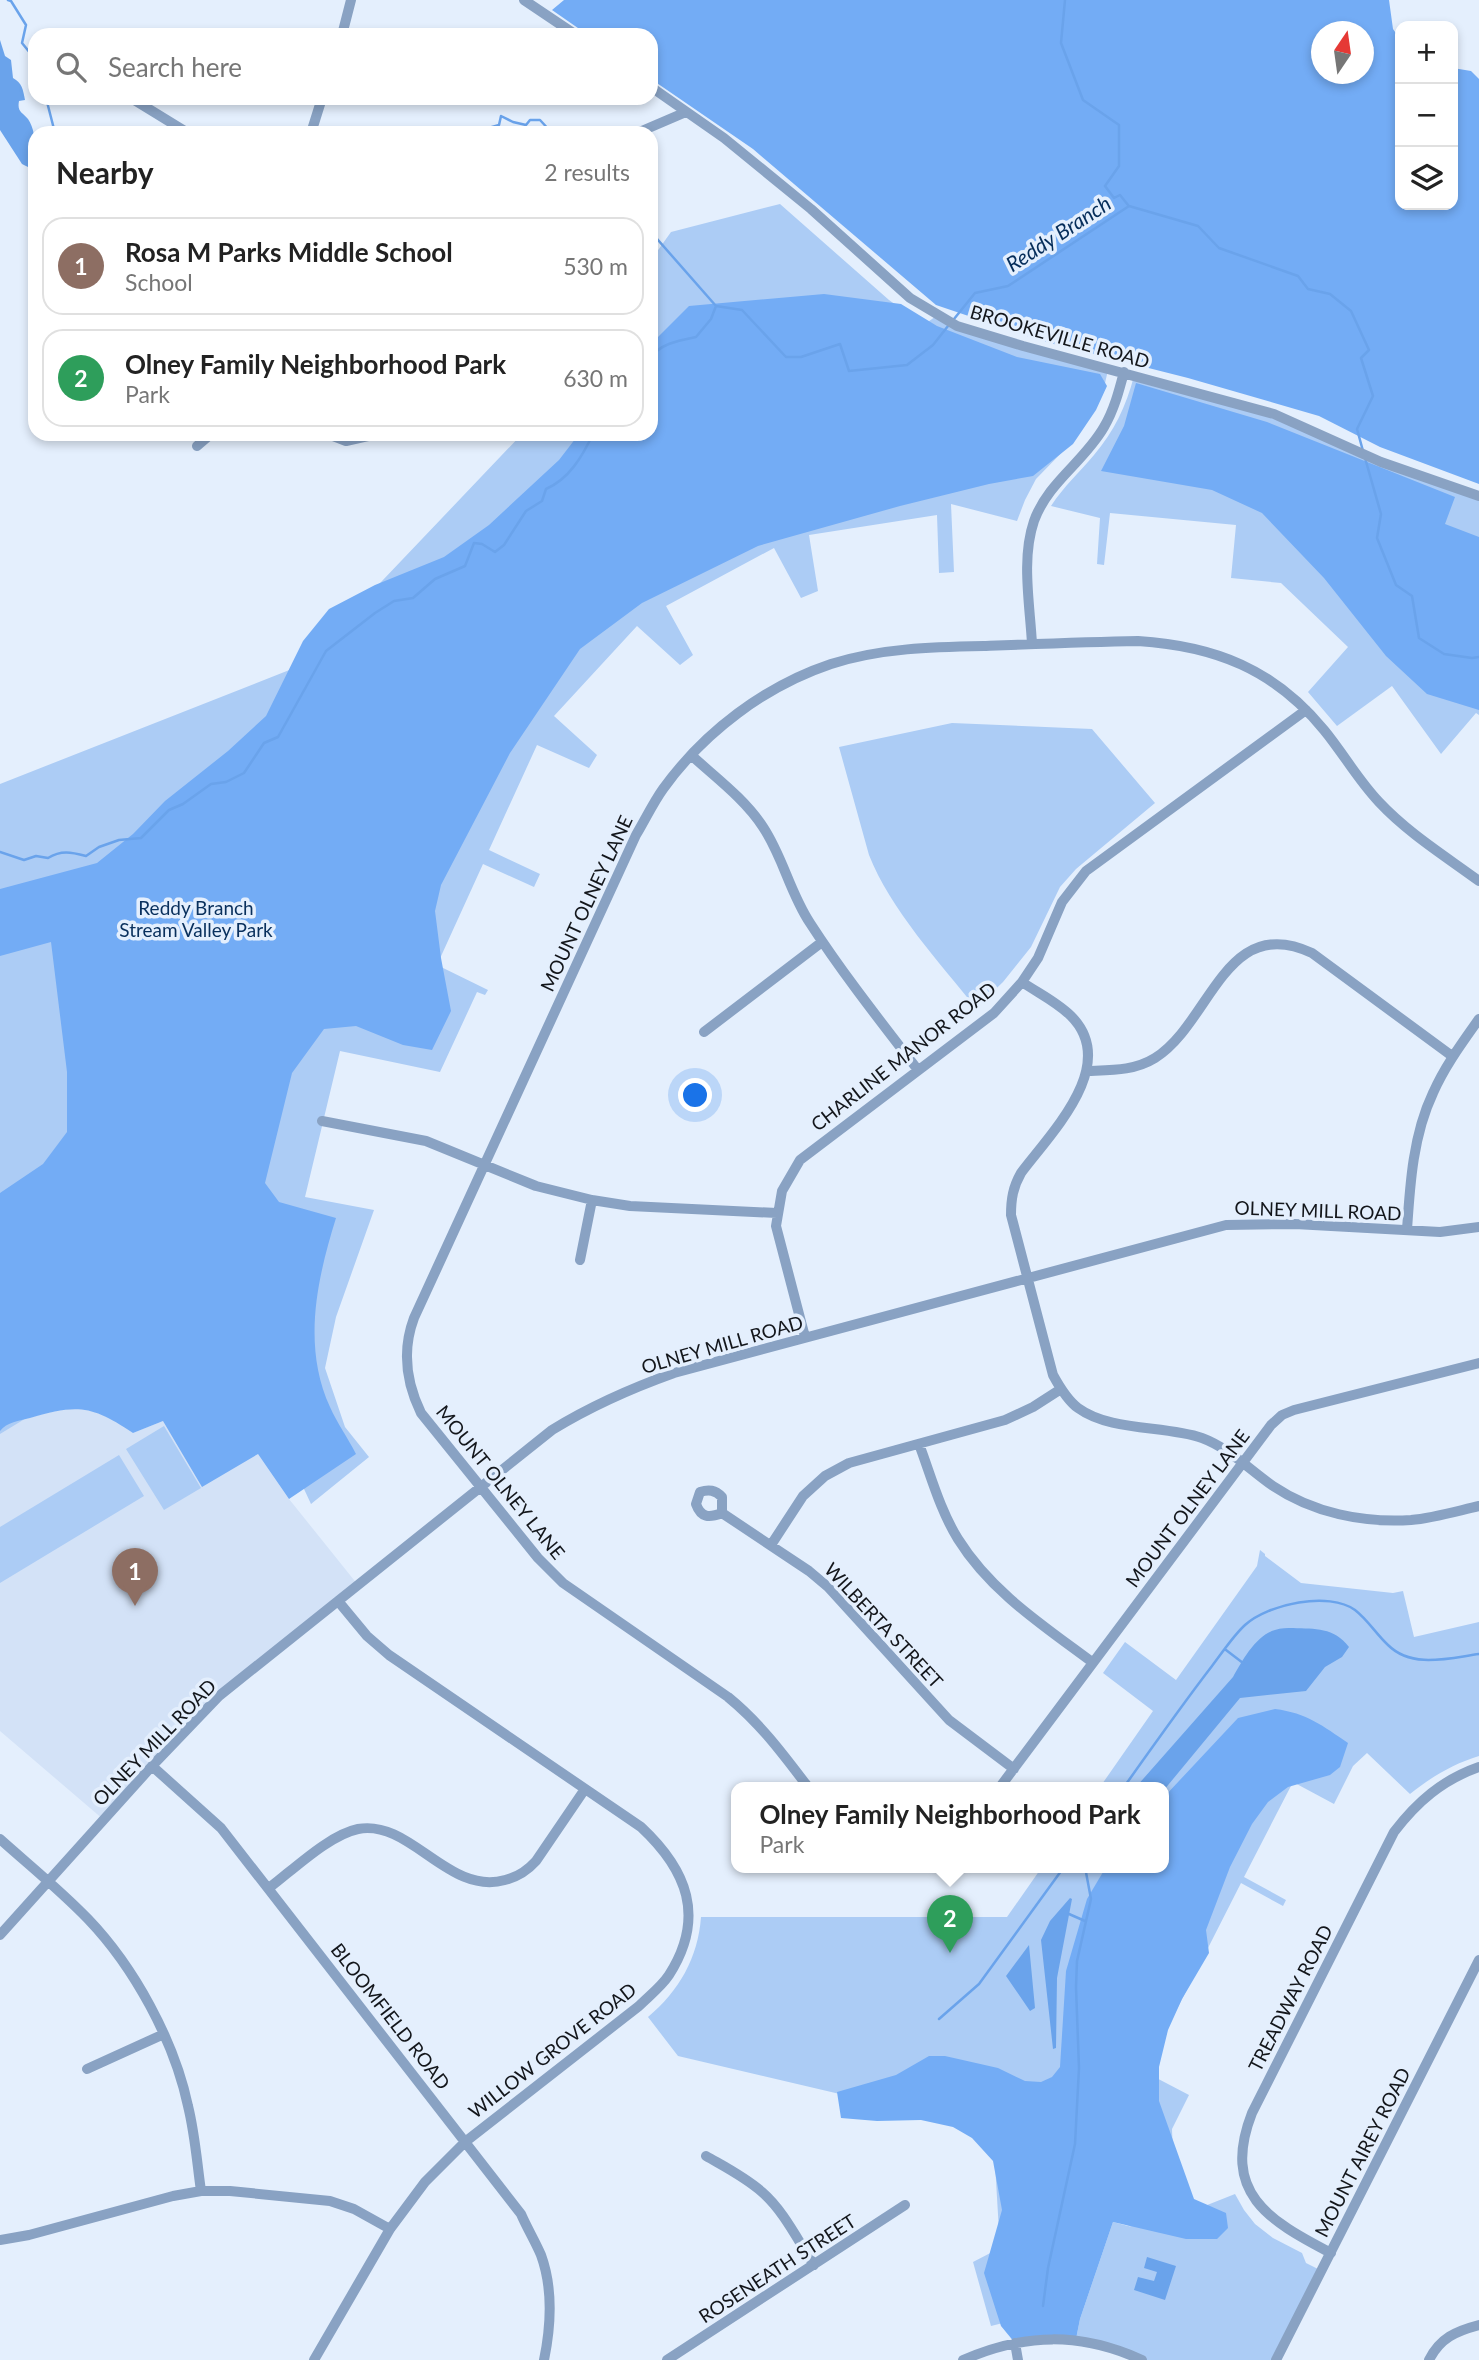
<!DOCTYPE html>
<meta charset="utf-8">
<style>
:root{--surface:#fff;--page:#f6f6f6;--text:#222;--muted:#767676;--line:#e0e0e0;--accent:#0f766e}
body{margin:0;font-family:Lato,sans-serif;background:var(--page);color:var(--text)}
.controls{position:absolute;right:21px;top:21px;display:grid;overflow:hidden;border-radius:14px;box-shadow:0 4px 10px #0003}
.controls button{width:63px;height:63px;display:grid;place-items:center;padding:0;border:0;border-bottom:2px solid var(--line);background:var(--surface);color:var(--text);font:35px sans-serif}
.compass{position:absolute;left:1311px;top:21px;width:63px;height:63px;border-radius:50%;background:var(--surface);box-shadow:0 4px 10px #0003;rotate:13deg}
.you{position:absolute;left:696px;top:1096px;width:24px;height:24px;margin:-18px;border:5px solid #fff;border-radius:50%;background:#1a73e8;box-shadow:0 0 0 10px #1a73e833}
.badge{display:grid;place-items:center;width:46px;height:46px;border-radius:50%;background:var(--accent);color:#fff;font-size:23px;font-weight:700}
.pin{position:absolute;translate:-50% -58px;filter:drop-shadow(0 2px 4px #0008)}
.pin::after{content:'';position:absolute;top:37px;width:24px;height:21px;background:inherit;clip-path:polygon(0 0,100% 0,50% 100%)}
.popup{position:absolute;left:731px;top:1782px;width:438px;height:91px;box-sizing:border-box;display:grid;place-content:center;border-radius:14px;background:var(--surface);filter:drop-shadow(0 2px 5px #0005);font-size:23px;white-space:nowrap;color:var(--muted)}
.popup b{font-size:26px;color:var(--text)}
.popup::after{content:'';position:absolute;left:50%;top:100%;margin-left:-14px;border:14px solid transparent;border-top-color:var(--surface)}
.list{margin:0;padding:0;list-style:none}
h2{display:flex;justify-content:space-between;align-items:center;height:91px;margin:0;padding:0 28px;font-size:30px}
h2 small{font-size:23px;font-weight:400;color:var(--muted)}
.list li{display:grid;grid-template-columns:46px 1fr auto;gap:21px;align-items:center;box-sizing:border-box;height:98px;margin:0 14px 14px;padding:0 14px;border:2px solid var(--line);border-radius:21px}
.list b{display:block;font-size:26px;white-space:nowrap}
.list p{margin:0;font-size:23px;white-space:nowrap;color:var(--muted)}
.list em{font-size:23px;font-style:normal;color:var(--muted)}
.icon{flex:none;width:38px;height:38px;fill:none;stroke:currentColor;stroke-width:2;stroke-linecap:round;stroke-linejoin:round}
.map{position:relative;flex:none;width:1479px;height:2360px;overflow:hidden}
.search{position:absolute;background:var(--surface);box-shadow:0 4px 10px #0003;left:28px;top:28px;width:630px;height:77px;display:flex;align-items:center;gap:18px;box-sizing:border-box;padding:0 24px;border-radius:21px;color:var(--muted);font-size:26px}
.panel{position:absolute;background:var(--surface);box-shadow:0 4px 10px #0003;left:28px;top:126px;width:630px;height:315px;border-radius:21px}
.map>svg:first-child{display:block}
</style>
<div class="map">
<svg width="1479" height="2360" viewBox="0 0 1479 2360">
<rect width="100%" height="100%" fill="#e4effd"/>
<path fill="#d3e2f7" d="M79,1407l31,10 23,16 30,-12 95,33 31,45 69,86 -139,111 -115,124 -104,-89v-300l5,-6 41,-12z"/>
<path fill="#acccf5" d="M780,204l109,96 35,25 12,-9 172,54 -5,22 -34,53 -33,34 -11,21 -8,21 -66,-17 3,68 -15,1 -2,-58 -128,20 9,56 -17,7 -27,-50 -108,58 27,49 -13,10 -43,-39 -83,90 43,39 -8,13 -52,-23 -48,105 51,24 -6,13 -51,-23 -46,101 51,25 -3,5 -8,-3 -37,80 -100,-21 -35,146 69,13 -38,107 -11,51 20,59 24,30 -58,47 -53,-114 -110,-46 -148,90v-650l302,-119 220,-231h129v-174l20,-28z
M1134,376l79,20 266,99v220l-3,-2 -35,41 -49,-68 -55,40 -29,-34 40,-45 -67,-64 -50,-5 5,-53 -126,-12 -6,52 -7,-1 3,-46 -49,-12c13,-20 28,-33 43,-51 20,-24 32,-48 40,-79z
M952,723l140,6 63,74 -79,66 -16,18 -29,60 -28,35 -27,26c-36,-45 -86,-99 -107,-153l-30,-108z
M164,1426l37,62 -37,22 -38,-61z
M119,1455l25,41 -144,87v-56z
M1260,1550l5,4v2l36,27 92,10 10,-2 11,46 65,-15v134c-26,8 -48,21 -69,38l-43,-41 -14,13 -19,38 -41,-22 -49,95 42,23 -3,6 -42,-23 -96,189 44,23 -17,34 2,56 13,28 48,-19 9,16 11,14 18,14 29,15 4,10 16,8 -46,89h-134l-66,-21 4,-20 33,-97 19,5 -25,-10 -96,104 -20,5 -18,-64 27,-14 -7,-118 -315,-74 -30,-39c31,-26 50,-59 53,-100h306l35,-50h122v-80h-64l53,-76 -50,-38 22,-31 51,38 81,-114z"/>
<path fill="#73acf5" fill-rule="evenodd" d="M564,0h825l4,29 7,10v166h53v-137l18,3 8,8v405l-99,-37 -61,-31 -131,-38 -146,-37 -106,-36 -183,-156 -102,-70v-44h-63l-36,-25zM1322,32h42v42h-42z
M824,294l77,10 36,22 80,31 83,17 7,12 -11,24 -23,34 -40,32 -44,8 -89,22 -142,40 -116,57 -62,46 -70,104 -69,132 -6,26 6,47 10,53 -19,39 -29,-5 -47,-19 -32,3 -32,44 -27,110 14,19 57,16c-19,61 -34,128 -6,189 7,16 18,31 26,47l-67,45 -31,-45 -56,33 -39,-66 -30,12c-41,-28 -56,-29 -103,-15 -11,3 -23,4 -30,13v-238l43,-29 24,-32v-60l-16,-130 -51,14v-67l97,-26 36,-29 32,-33 63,-50 38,-35 37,-75 26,-32 46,-24 69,-28 45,-32 70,-65 20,-26h72v-90l38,-38z
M1136,383l131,39 188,75 -10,27 34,13v173l-52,-16 -41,-38 -62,-78 -62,-65 -50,-23 -111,-19 23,-45z
M1275,1709c32,4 48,17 73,34l-8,24 -10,8 -42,12 -20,15 -16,22 -22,43 -24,63 3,23 -27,46 -14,31 -9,37v34l35,98 32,14 2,15 -11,11h-31l-73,-17 -33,97 -4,20 -61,4 -14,-17 -17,-53 18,-63 -9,-49 -21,-23 -19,-11 -32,-7 -44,1 -36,-3 -4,-26 59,-17 33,-19h16l53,12 27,13 16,1 11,-5 8,-10 6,-96 21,-72 19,-32h58v-70l74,-79z"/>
<path fill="#6aa3eb" d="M0,40l5,16 6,4 2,18c9,5 10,11 12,22l-6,1c-2,11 3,11 9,18 9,13 8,36 6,51l-12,-6 -22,-34z
M1293,1628c22,1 41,-1 56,19l-7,10 -17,10 -19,24 -66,7 -76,92v-3h-28l97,-110c9,-16 23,-42 42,-47 6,-2 12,-2 18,-2z
M1070,1898l2,1 -15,79 -1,70 -3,1 -12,-109 9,-19z
M1029,1945l6,63 -5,3 -24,-35z
M1147,2257l29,9 -11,34 -31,-10 4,-13 16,4 3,-9 -13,-4z"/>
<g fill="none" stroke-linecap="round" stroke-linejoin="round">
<path stroke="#6aa3eb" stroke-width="2.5" d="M8,0l3,1 15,24 -4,18 13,16
M1065,0l-4,43 22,57 36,25v41l-14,20 9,12 6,-3 8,10
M46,98l9,35
M471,133l28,-8 2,-9 12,6 13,3 4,-5h10l12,13
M651,232l65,74 26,4 44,47h15l39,-13 9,27 58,-6 26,-20 15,-19
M954,319l21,-26 33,-7 121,-80 69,20 21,22 79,28 10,13 22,5 21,17 18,39 -8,8 12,38 -16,33 6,22
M651,359c6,-15 30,-19 45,-22l15,-18 5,-13
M1365,458l16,56 -4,24 19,47 16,11 7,42 25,16 28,4 7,-1
M0,852l24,8 12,-4 12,2c13,-8 23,-6 38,-2l13,-9 20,-7 22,-2 28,-28 14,-6 28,-20 15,-2 18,-9 20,-30 14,-6 48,-86 49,-38 19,-12 19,-3 22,-19 30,-13 9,-23 8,1 13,8 9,-7 22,-34 16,-10 4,-12c23,-10 36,-32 47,-55
M1226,1650l17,13
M1124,1787c29,-41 58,-82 88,-121 10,-13 21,-30 33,-41 23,-21 84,-34 110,-15 13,10 21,24 33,35 24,24 61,13 91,9
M1069,1914l16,7
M939,2019l40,-35 85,-117
M1043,2306l5,-38 27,-124 4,-76 -3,-81 1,-26 14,-62 -6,-32"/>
<path stroke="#89a2c3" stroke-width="10" d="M524,0l52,35
M342,35l9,-35
M651,87l73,51 87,71 99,89 47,28 66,20 251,68 107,48 98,34
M131,98l57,35
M311,133l11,-35
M637,133l49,-21
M328,434l18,7 22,-5 1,-2
M197,446l14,-12
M1032,644c-2,-39 -11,-85 2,-123 14,-39 50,-59 70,-94 10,-17 15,-36 20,-55
M691,755c24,22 54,44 72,72 20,30 27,66 47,96 33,51 71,99 108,147
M1022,982c16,11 35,20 49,34 49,49 -20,117 -50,157 -8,14 -10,26 -10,42l42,160c6,11 14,25 25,33 33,24 87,17 124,30 27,10 48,32 71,48 40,27 90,37 138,34 22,-2 46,-9 68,-14
M704,1032l118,-90
M1087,1071c24,-1 47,0 68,-13 56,-35 70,-146 157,-105l140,103
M322,1121l104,20 110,45 56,14 38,6 147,7
M1407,1230c3,-46 6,-95 26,-137 12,-27 29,-50 46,-74
M580,1260l12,-60
M805,1337l-29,-111 6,-35 18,-31 194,-147 28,-31 16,-24 24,-56 24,-31 220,-161
M919,1444c12,32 21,66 39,95 33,53 86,87 134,123
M722,1513v-16c-7,-7 -13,-8 -22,-5l-4,12c5,14 13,14 26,9l87,58 19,16 121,133 65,49
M771,1545l32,-49 22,-20 24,-13 156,-43 28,-13 28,-18
M152,1766l69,62 300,386c6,14 14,27 20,41 12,33 10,71 3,105
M808,1787c-25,-33 -48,-64 -80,-90l-165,-114 -25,-25 -117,-145c-15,-31 -19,-63 -7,-95l222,-483c9,-15 17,-32 27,-46 41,-57 102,-103 168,-125 50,-16 102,-17 153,-18 52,-2 103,-4 154,-5 77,5 136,28 186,89 19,23 34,50 55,72 29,31 66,54 100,79
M1000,1787l271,-362 11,-10 12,-5 185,-47
M0,1839c29,26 60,51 88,80 46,48 86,121 100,187 7,28 9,57 13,85
M269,1888c25,-19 60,-53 89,-59 53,-10 90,67 147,51 13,-3 22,-9 31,-19l49,-72
M0,1935l152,-169 67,-70 333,-266c39,-24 80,-42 122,-57l552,-148 69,-1 145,8 39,-5
M87,2069l77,-35
M706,2156c19,11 39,21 56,36 22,19 36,49 52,73
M0,2240l29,-5 144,-39 28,-5h29l100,10 24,8 36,20
M1331,2253c-63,-33 -110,-60 -79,-140l142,-281c23,-30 48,-52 85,-65
M1015,2343l3,17
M314,2360l76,-131 35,-47 40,-40 174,-136c10,-10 22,-19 30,-31 37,-58 18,-105 -28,-148l-252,-172 -22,-19 -29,-35
M667,2360l238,-155
M963,2360c62,-27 117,-28 179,0
M1276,2360l203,-400
M1429,2360c11,-22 27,-29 50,-35"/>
</g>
<g text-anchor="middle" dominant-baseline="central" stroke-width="7" stroke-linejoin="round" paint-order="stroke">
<g font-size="19" fill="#13161b" stroke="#e4effd">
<text transform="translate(1060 336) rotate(16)">BROOKEVILLE ROAD</text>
<text transform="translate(586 903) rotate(-65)">MOUNT OLNEY LANE</text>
<text transform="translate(903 1056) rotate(-38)">CHARLINE MANOR ROAD</text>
<text transform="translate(1318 1210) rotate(2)">OLNEY MILL ROAD</text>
<text transform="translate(722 1344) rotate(-16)">OLNEY MILL ROAD</text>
<text transform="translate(501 1482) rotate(51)">MOUNT OLNEY LANE</text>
<text transform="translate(1187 1508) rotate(-53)">MOUNT OLNEY LANE</text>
<text transform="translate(884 1625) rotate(47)">WILBERTA STREET</text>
<text transform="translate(154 1742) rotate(-46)">OLNEY MILL ROAD</text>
<text transform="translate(1290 1998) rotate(-63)">TREADWAY ROAD</text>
<text transform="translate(391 2016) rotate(52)">BLOOMFIELD ROAD</text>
<text transform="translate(552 2050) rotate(-38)">WILLOW GROVE ROAD</text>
<text transform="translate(1362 2152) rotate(-63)">MOUNT AIREY ROAD</text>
<text transform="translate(777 2268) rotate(-33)">ROSENEATH STREET</text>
</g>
<g font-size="19" fill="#09305d" stroke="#e4effd">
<text x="196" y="907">Reddy Branch<tspan x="196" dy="22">Stream Valley Park</tspan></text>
</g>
<g font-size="21" font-style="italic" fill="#052d5a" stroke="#e4effd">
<text transform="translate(1058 233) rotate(-33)">Reddy Branch</text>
</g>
</g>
</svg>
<div class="controls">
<button>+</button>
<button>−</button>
<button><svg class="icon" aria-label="layers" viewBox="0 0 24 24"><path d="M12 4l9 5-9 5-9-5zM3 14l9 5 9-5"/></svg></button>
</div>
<svg class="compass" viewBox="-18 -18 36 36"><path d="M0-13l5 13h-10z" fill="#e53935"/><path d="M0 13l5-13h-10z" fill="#767676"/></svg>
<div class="you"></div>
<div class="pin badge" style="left:135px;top:1606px;background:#8d6e63">1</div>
<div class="pin badge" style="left:950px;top:1953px;background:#2e9e5b">2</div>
<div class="popup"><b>Olney Family Neighborhood Park</b>Park</div>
<div class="search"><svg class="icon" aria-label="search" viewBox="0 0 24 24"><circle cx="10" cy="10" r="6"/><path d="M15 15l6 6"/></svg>Search here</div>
<section class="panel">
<h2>Nearby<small>2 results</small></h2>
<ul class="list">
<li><span class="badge" style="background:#8d6e63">1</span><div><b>Rosa M Parks Middle School</b><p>School</p></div><em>530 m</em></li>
<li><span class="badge" style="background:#2e9e5b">2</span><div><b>Olney Family Neighborhood Park</b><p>Park</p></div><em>630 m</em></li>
</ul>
</section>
</div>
